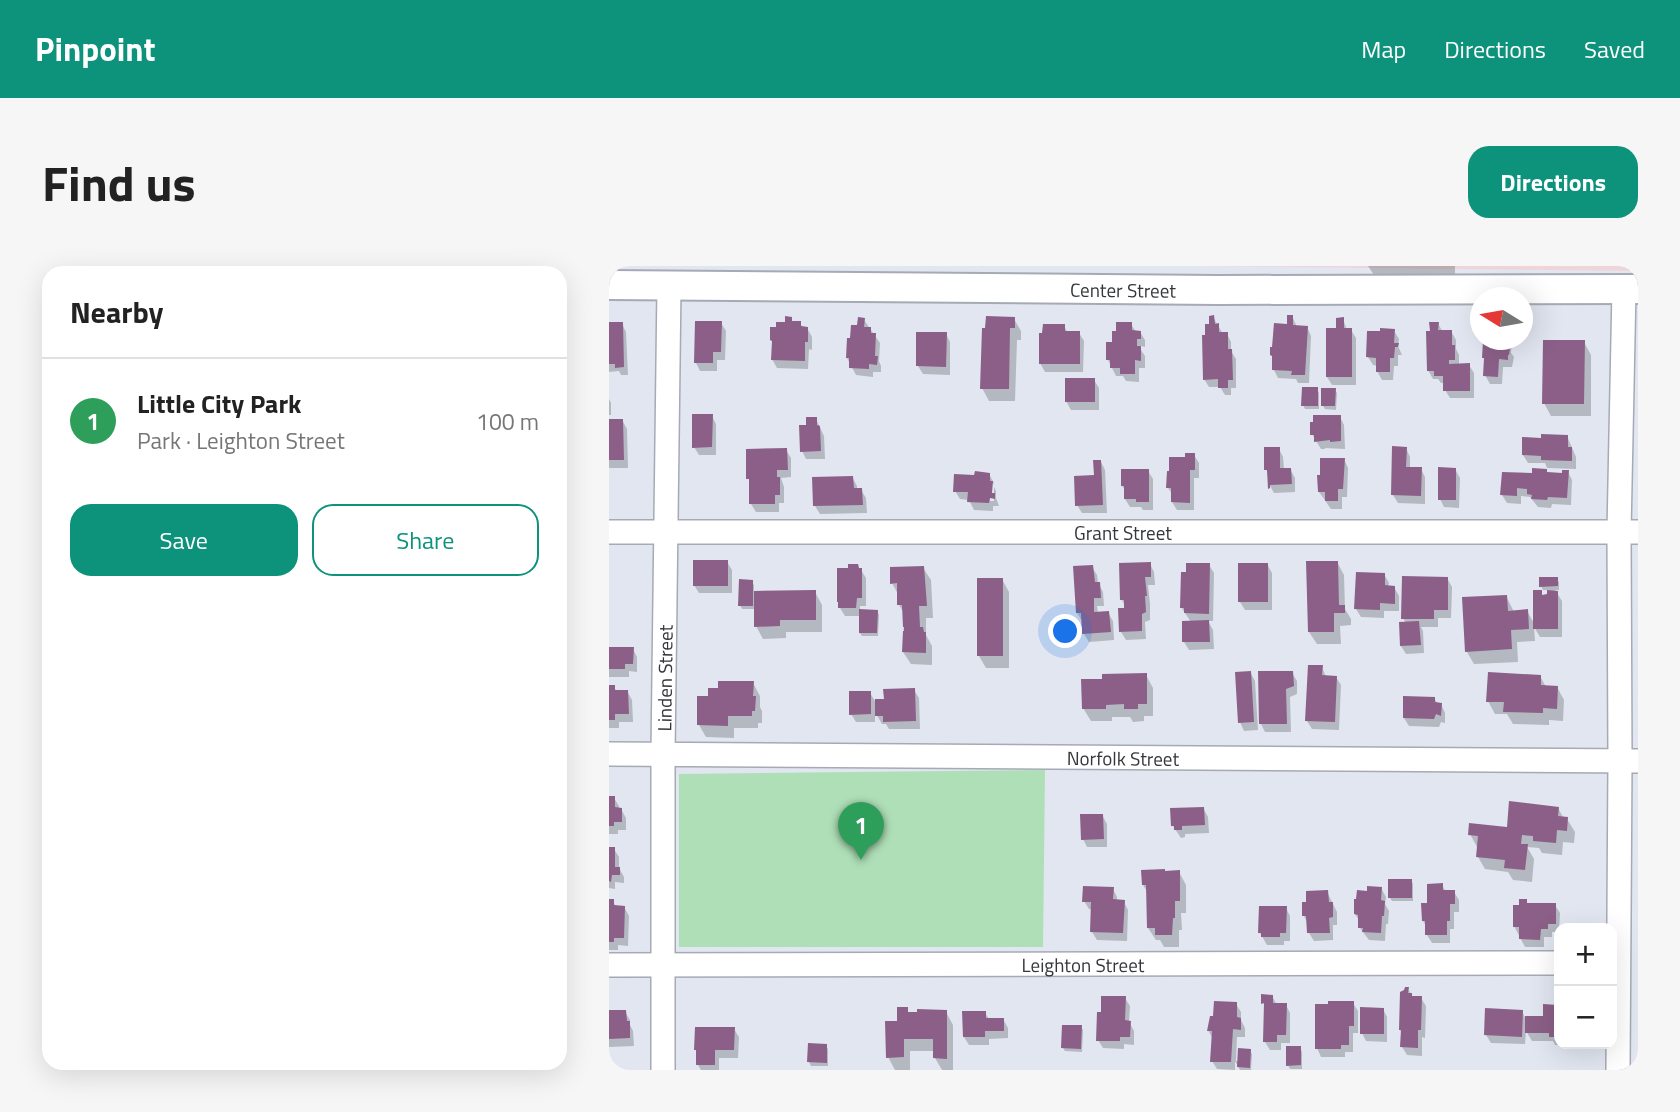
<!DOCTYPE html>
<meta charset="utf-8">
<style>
:root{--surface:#fff;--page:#f6f6f6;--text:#222;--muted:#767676;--line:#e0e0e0;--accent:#0d927c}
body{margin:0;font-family:"Titillium Web",sans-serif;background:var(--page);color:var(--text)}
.controls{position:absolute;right:21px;bottom:21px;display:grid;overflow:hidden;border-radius:14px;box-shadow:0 7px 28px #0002}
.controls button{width:63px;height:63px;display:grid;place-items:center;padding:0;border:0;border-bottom:2px solid var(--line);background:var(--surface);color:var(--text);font:35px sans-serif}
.compass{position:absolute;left:861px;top:21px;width:63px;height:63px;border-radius:50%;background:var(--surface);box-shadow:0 7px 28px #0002;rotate:281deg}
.you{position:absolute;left:457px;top:366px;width:24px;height:24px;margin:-18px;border:5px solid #fff;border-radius:50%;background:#1a73e8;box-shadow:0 0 0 10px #1a73e833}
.badge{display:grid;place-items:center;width:46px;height:46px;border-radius:50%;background:var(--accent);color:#fff;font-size:23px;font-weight:700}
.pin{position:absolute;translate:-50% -58px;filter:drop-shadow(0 2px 4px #0008)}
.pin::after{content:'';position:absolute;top:37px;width:24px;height:21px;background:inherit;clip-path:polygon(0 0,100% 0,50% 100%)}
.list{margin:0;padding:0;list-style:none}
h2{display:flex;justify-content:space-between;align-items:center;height:91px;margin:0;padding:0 28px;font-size:30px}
h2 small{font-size:23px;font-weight:400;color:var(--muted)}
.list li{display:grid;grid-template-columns:46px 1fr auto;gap:21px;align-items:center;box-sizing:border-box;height:126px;padding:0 28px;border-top:2px solid var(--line)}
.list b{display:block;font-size:26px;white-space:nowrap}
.list p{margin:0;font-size:23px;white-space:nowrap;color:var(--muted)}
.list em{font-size:23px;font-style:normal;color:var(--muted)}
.actions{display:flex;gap:14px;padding:21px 28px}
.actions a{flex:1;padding:16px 0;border:2px solid var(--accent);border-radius:21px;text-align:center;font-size:24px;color:var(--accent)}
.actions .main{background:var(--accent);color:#fff}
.map{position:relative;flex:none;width:1029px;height:804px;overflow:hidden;border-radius:21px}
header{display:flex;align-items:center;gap:42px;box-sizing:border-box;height:98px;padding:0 35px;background:var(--accent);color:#fff}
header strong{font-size:33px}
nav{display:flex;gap:38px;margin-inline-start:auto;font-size:24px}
.intro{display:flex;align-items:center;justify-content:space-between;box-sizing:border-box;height:168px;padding:0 42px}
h1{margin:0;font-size:49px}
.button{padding:18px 32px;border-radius:21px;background:var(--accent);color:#fff;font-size:24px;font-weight:700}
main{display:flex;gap:42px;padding:0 42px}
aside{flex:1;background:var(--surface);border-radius:21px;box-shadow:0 7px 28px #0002}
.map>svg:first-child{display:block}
</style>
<header>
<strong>Pinpoint</strong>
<nav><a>Map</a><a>Directions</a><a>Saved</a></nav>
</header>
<div class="intro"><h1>Find us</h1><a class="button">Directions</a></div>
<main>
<aside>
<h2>Nearby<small></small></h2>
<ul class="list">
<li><span class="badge" style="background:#2e9e5b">1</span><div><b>Little City Park</b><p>Park · Leighton Street</p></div><em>100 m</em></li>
</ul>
<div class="actions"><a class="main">Save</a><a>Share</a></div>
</aside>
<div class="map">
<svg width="1029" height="804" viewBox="0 0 1029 804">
<rect width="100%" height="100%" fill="#e1e6f1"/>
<path fill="#efd5da" d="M597,0h432v5z"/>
<path fill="#aedfb6" d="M436,504l-2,177h-364v-173z"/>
<path fill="#0003" d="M759,0h87v12l-81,-3z
M683,50l5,11h10l4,9 -2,47h-11l-2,-4 -18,-1 -4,-8z
M604,51l10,17h4l4,8v9l5,8v29h-5v7h-6l-5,-8h-11l-5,-8 3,-42z
M182,52l2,5h7l3,5h4l5,9v13l-3,-1 -1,20 -31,-1 -5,-9 1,-16 -2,-3z
M405,53l7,12v9h-4l-2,61h-26l-7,-13z
M734,53l4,11h4l5,8v47h-24l-5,-8 11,-47z
M255,54l16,23 -1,18 2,5v6h-8v5l-17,-2 -9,-17 12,-31z
M112,57l5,8 -1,29h-8v11h-17l-4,-8z
M829,57l4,8h9l5,9v9l3,6v10h10l5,8v25h-24l-5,-8v-7h-4l-3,-4h-5l-5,-9z
M0,58h13l4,8 2,43h-7l-2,-4 -10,1z
M522,58l5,8h4l5,8v7l-4,-1v4l4,6v12h-6v14l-13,-1 -3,-5h-7l-8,-16 9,-27z
M455,60l4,7h11l5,8 -1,31h-38l-5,-9z
M785,65l5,8 -1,7 4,9h-4v11h-4l-1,14h-11l-5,-9 1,-5 -5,-1 -5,-8z
M337,68l4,8v33l-27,-1 -5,-8z
M876,74h25l2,2 -1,11 3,4 -2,10h-9l-1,17h-12l-5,-9 1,-13 -2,-4z
M975,76l7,13v61h-40l-7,-13z
M485,114l5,8v22h-28l-5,-9z
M708,123l2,4v16h-14l-2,-4z
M726,124l2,3 -1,17 -11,-1 -2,-3z
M0,133l2,4v12h-2z
M103,150l4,8v31h-17l-5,-8z
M731,151l4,8 1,24 -20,-1v1h-4l-9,-15z
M207,153l8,17 1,23h-19l-4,-8 6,-24z
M0,154h13l5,9 1,39h-19z
M958,170l9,21v12l-29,-1 -2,-5h-17l-5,-8z
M797,182l4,9v11l11,1 4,8v27l-27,-1 -5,-8z
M670,183l4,8 1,12h6l5,9v14l-21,1 -5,-9v-8l-3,-7z
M177,184l5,8v19l-10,1 3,9v16h-5v9h-23l-5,-8v-21l-3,-5z
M585,189l5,8v15h-5v32h-17l-5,-8 1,-7 -5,-7 19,-29z
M735,193l4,9 -1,29h-5v12h-11l-12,-17z
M492,196l4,8 2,43h-25l-5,-8 18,-28z
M846,203l5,9 -1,30 -15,-1 -4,-8z
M937,204l2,4 15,1 5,-3 4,8 -1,25 -19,-1 -1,4 -13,-1 -8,-10 -9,-1v8l-14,-1 -5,-8 32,-20z
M539,205l5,8v31h-10l-2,-3h-11l-5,-8 1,-8 -4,-5z
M380,208l5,9v1l-3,-3 -1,20h4v-14l2,4v7l3,8h-6v5l-19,-1 -5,-10 -9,-1 -5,-8 21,-14z
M243,211l5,9v4h4l5,8 1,15 -47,1 -5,-8z
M118,296l5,8v23h-33l-5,-8z
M728,296l7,13 1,34 6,10v6l-11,1 1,18h-24l-8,-12z
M541,298l4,8 1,13h-7l2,19v16l-5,2 1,17 -20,1 -5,-8 4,-26 -3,-6z
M658,298l5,9v37h-27l-5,-8z
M600,299l5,8 -1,48h-5l5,9 1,19 -25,1 -5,-8 7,-20 -10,-15z
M483,301l5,8 1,8 5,9 1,14h-7l1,8 10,-1 5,8 1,19 -25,2 -5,-8 -2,-13 -5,-8z
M314,302l8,12 2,38h-7v17l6,11v19l-21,-1 -8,-12 1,-39 -5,-8v-9l-7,-13z
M241,304h11l5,8v28h-6v5h17l2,4 -1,21h-16l-2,-3 1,-17h-16l-5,-8z
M775,308l5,9 -1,4h6l5,9v15h-15v7l-23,-1 -5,-8z
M838,312l5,9 -1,31h-13v9h-17l2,4 1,22 -18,1 -5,-8 5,-23 -3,-5z
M393,313l7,13v76h-23l-7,-12z
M948,313l2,3v8h-4l7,11v36h-22l-6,-10 1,14 -18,1 1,20 -44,2 -7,-12 39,-56 8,16 13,-1 8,14 6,-33 2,5 6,-2v-5h-6l-2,-4z
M143,316l2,3v8l61,-1 7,13v27h-36v6l-23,1 -7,-13v-17h-14l-2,-4z
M0,382l24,1 4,8v15l-8,-1v6h-20z
M713,401l4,10h10l5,8 -2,45 -27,-1 -5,-8z
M641,406l5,9 3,49 -14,1 -4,-9z
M683,407l5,8v13l-7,3 1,35h-26l-4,-8z
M537,409l7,13v28h-9v5l-11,1 -3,-5h-18v4h-21l-8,-13z
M931,410l6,11h11l7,13 -1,21 -14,-1v5l-36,-1 -6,-10h-12l-7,-13z
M144,417l7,13v11l2,4v12h-4v5h-24v10l-28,-1 -7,-12 11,-27z
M0,421h5l3,5 10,-1 5,9 1,22h-14v6h-10z
M305,424l5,8 1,31h-31l-3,-5h-4l-7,-12v10h-19l-5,-8 19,-21 5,8h11z
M825,432l4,6h3l4,9v10l-4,-1 -2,5 -30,-1 -5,-8z
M0,532h5l5,8v3h2l5,9v12h-8v4h-9z
M594,542l5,9 1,16 -24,1v3l-4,1 -8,-12z
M949,542l5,9 4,2 8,13 -1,11 -11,-1 -1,13 -20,-2 -3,-5 -12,-1 7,12 -2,23 -19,-2 -5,-8 -23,-3 -7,-12 -1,-10 -7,-13 38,-5z
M493,549l5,9v23h-20l-4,-8z
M0,583h5l5,8v11l5,9v6l-9,-1v7l-6,-1z
M570,606l7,13v28h-5l1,17h-3v17h-15l-4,-7h-4l-8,-12v-35l-5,-8z
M802,614l2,4v17h-21l-2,-3z
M833,619l4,7h8l5,8v12h-5v17h-4v14h-18l-5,-8v-8l-4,-6z
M772,622l5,9 -1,7 4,7 -1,13h-2l-1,17 -16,-1 -9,-12v-6l-5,-8 14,-22z
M504,623l4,8v4l7,1 4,8 -1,31 -30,-1 -5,-8 1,-22 -4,-1 -5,-8z
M718,626l10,20v13h-4v15l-19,1 -5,-8 -1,-9 -4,-8z
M0,635h4l3,6h8l5,9 -1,30 -10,-1v5h-9z
M917,635l2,3 27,1 5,8 -1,19h-7v5h-8v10h-19l-11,-21z
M677,642l4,8v25h-6v4h-17l-7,-12z
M799,723l5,8 8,1 5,8 -1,32 -3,-1v19l-15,-1 -5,-8v-14l-2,-3z
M663,730l5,9h9l4,8v30h-9v7h-11l-5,-8 1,-35 -3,-4z
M516,732l5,8 -1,16 5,9v14l-10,-1v5l-21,-1 -5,-8z
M744,737l5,8v22h-5v19h-8v5h-24l-4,-9z
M627,738l5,8v8l4,8v9h-8l-1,24h3l11,-10 2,3 -1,16h-11l-5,-9v9l-18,-1 -5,-8 1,-22 -5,-9z
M948,740l2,4v34h7v1h-11l-2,-4h-21l-6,-10 -1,13 -34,-1 -5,-8 36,-24 3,7h20z
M298,743l2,5 37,-2 7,13v45h-11l-7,-12v-7h-25v19h-15l-7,-13 11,-35z
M774,743l4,8v25l-21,-1 -4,-8z
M0,746h16l5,8v5l3,6 1,15 -25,1z
M376,747l4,6h14l5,9v10l-19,1v6h-20l-5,-8z
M472,761l2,3 -1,22 -17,-1 -2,-3z
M125,763l5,8 -1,21h-19v12h-18l-3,-5v-11l-2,-4z
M217,780l2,3v17h-17l-2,-4z
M691,782l2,4v17h-12l-2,-4z"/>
<path fill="#8b5f87" d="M605,49l1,9 4,-1v9h9v17h4l1,31h-5v8h-10v-9l-15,1 -1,-45h3v-11h4v-8z
M678,49h6v10l15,1 -3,49h-14l1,-4 -20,-1v-14l-2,-1v-8h2l2,-24 13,1z
M176,50l7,1v4h9v5l7,1v15h-3v19l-34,-1 1,-19 -2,-1v-13h6v-5h9z
M377,50l29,1v11h-5l-1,61h-29l2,-61h3z
M249,51l7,1 -1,9h7v6h5l-1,23h3l-1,9 -8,-1v5l-20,-1v-10h-3l1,-20h3l1,-13h6z
M735,51v11h8v49h-26v-49h10v-10z
M86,55h27l-1,31h-8v11h-19z
M0,56h14l1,45 -9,1v-4h-6z
M507,56h16v8l9,1v8h-4v7h4v15l-6,-1v14h-15v-6h-10v-8h-4v-18h6v-11h4z
M820,56h10l-1,8h14v15h3v15h-6v4l21,-1v28h-27v-15h-9v-5h-7l-1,-40h4z
M434,58h22v7h15v33h-41v-31h3z
M771,62l15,1 -1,14h5l-1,4h-3l-1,11h-4v14h-14v-14l-10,-1 1,-26h13z
M307,66h31l-1,35 -30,-1z
M874,74h25l-1,7 3,1 -1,7h-1v5l-9,-1 -1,18 -15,-1 1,-18h-2z
M934,74h42l-1,64h-42z
M456,112h30v24h-30z
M693,121h16v19h-17z
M712,122h15l-1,18h-14z
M83,148h21l-1,33 -20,1z
M704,149h28v26l-11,1v-2l-16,2v-7h-4v-13h3z
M197,151h11v8l3,1 1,25 -21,1 -1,-27h7z
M0,153h14l1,41h-15z
M932,168l27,1v12h4v14l-31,-1v-4l-19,-1v-18l19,1z
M783,180l15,1 -1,20h16l-1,29 -30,-1z
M655,181h16v21h11l1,16 -22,1v3l-2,1 -1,-19h-3z
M178,182l1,22h-11v7h3v18h-5v9h-26v-25h-3v-30z
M576,187h10v17h-5v33l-19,-1v-14h-5l1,-17h2v-14h16z
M711,192h25l-2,31h-5v12h-13v-9h-7l-1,-17h3z
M484,194h8l2,45 -28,1 -1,-30 20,-1z
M829,201l18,1v32h-18z
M923,202l15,1v3l15,1v-3h7l-2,28 -19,-1 -1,3 -16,-1 1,-4 -5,-1v-5l-10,-1v8l-17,-1 2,-23 30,1z
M512,203h28v33h-13v-3h-12v-13h-3z
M366,205l15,2v8h3l-1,12h3v6l-5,-1 -1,5 -22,-1 1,-10h-15l1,-18 20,1z
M244,210l1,12h8l1,17 -50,1 -1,-29z
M84,294h35v26h-35z
M697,295h32l1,44h6v8h-11v19h-26z
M542,296v15h-6l2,19h-2l1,16 -4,2v17l-23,1 -1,-24h6v-8h-4l-1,-37z
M577,297h24l-1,51 -25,-1v-5h-4l1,-36h5z
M629,297h30v39h-30z
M239,298h10l1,4h3v30h-5l-1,10h-18v-6h-1v-34h11z
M484,299l2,17h5l1,16h-7v14l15,-1 2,21 -29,2 -1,-21h-5l-3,-47z
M315,300l3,40h-8l1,21h3l1,5h2v21l-24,-1 1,-21h1v-4h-1l-1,-22h-5v-22l-7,1v-17z
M747,306l29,1v12l10,1v18l-15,-1v7l-26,-1z
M793,310l46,1v33h-14v9h-33z
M930,311h19v9l-19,1z
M368,312h26v78h-26z
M130,313l14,1v26h-15z
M207,324v30h-36v6l-26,1v-36z
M924,324h9v5l5,-1v-4l11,1v38h-25z
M898,329l1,16 20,-2 1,20 -18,1 1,19 -47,3 -3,-55z
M250,343l19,1 -1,23h-18z
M600,354l1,22h-28v-21z
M810,355l2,24 -21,1 -1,-24z
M0,381h25l-1,17h-8v5h-16z
M699,399h15l-1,10 15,1 -2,46 -30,-1z
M642,405l3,51 -16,1 -3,-51z
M649,405h35l1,15 -8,3 1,35h-28z
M879,406l53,3v10l17,1 -1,23 -14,-1v5l-40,-1 1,-10h-18z
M538,407v31h-9v5h-14v-5l-18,1v4h-24l-1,-30h21v-5z
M109,415h36l-1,15h3l-1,15h-3v5h-24v10l-31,-1v-29h11v-8h10z
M0,419h6v5h13l1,24h-14v6h-6z
M306,422l1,33 -33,1v-6h-8v-17h9l-1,-10z
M240,425h22v23l-22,1z
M794,430l32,1v5l7,1 -1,13 -5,-2 -2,5 -31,-1z
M0,530h6v11l7,1v14h-8v4h-5z
M900,535l50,6 -1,9 10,1 -1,14 -10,-1 -1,13 -23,-2v-5l-11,-1 -1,9h7l-3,26 -21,-2 1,-8 -29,-3 2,-21 -10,-1 1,-12 38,4z
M595,541l1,18 -23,1v4h-8v-4h-3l-1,-18z
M471,548h23l1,25 -23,1z
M0,581h6v20h5v8h-8l-1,7 -2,-1z
M556,603v2l15,-1v31h-5v17h-2l-1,17h-17v-7h-8l-1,-43h-4l-1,-15z
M779,613h24v19h-24z
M834,617v7h12v14h-5v17h-3v14h-22v-14h-3l-1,-18h6v-19z
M474,620l31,1 -1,12 12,1 -2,33 -33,-1 1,-30h-9z
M758,620l15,1 -1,13 4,1 -1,15h-2l-1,17 -19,-1 1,-4h-5v-13l-4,-1v-15h2l1,-9 10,1z
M719,624l1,12h4v15l-4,1 1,15h-23l-1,-17h-4v-14h4v-11z
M0,633h5v6l11,1 -1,32h-10v4h-5z
M910,633h8v4h29v21h-8v5h-7l-1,11 -21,-1v-12h-6v-22h6z
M650,640h28l-1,27h-6v4h-19v-4h-3z
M796,721h4l-1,6h4v3h10l-1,34h-3v18l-18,-1 1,-17h-2l1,-38 4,-2z
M652,728l12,1v8h14l-1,32h-9v7h-14l1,-39 -3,1z
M492,730h25l-1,24 6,1 -1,16h-10v4h-24l1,-29h4z
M605,735l23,1v15l4,1v12l-8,-1 -2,33h-21l2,-31h-5l3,-15h3z
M719,735h26v25h-5v19h-8v4h-26v-45h13z
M934,738l15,1 -1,3h2v29h-10v-4h-24v-17h18z
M288,741h11v5h9v-3l30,1v49l-14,-1v-19h-29v18l-18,1 -1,-37h12z
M751,741l24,1v26h-24z
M876,742l38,2 -1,27 -38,-2z
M0,744h17l1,11h3v17l-21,1z
M353,745h24v7h18v13h-19v6h-22z
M453,759h20l-1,24 -20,-1z
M86,761h40l-1,23h-19v15h-19v-15h-2z
M199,777l19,1v19l-20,-1z
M677,780h15v19l-15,1z
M629,782l13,1 -1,19 -13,-1z"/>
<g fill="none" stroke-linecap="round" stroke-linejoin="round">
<g stroke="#a5aab4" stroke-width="26">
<g id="minor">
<path id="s1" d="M0,266h1029"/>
<path id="s2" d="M0,488l1029,7"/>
<path id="s3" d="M0,699l950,-2"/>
<path id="s4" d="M54,804v-317l6,-468"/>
<path d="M1009,804l2,-309 -1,-229 5,-243"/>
</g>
</g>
<g stroke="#a5aab4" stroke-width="32">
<g id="tertiary">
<path id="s5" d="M0,19l609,5 420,-1"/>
</g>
</g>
<use href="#minor" stroke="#fff" stroke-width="23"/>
<use href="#tertiary" stroke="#fff" stroke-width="28"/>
</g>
<g text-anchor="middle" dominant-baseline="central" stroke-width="7" stroke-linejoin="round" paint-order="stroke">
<g font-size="19" fill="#34363a" stroke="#eff3fe">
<text stroke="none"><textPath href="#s5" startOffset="514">Center Street</textPath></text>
<text stroke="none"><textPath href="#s1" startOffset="514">Grant Street</textPath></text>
<text stroke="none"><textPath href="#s4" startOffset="392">Linden Street</textPath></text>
<text stroke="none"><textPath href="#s2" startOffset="514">Norfolk Street</textPath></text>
<text stroke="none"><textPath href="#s3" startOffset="474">Leighton Street</textPath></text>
</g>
</g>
</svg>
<div class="controls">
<button>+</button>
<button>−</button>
</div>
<svg class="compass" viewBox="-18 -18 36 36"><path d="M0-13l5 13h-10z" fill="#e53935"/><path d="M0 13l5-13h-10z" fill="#767676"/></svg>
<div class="you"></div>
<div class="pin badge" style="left:252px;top:594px;background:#2e9e5b">1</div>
</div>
</main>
